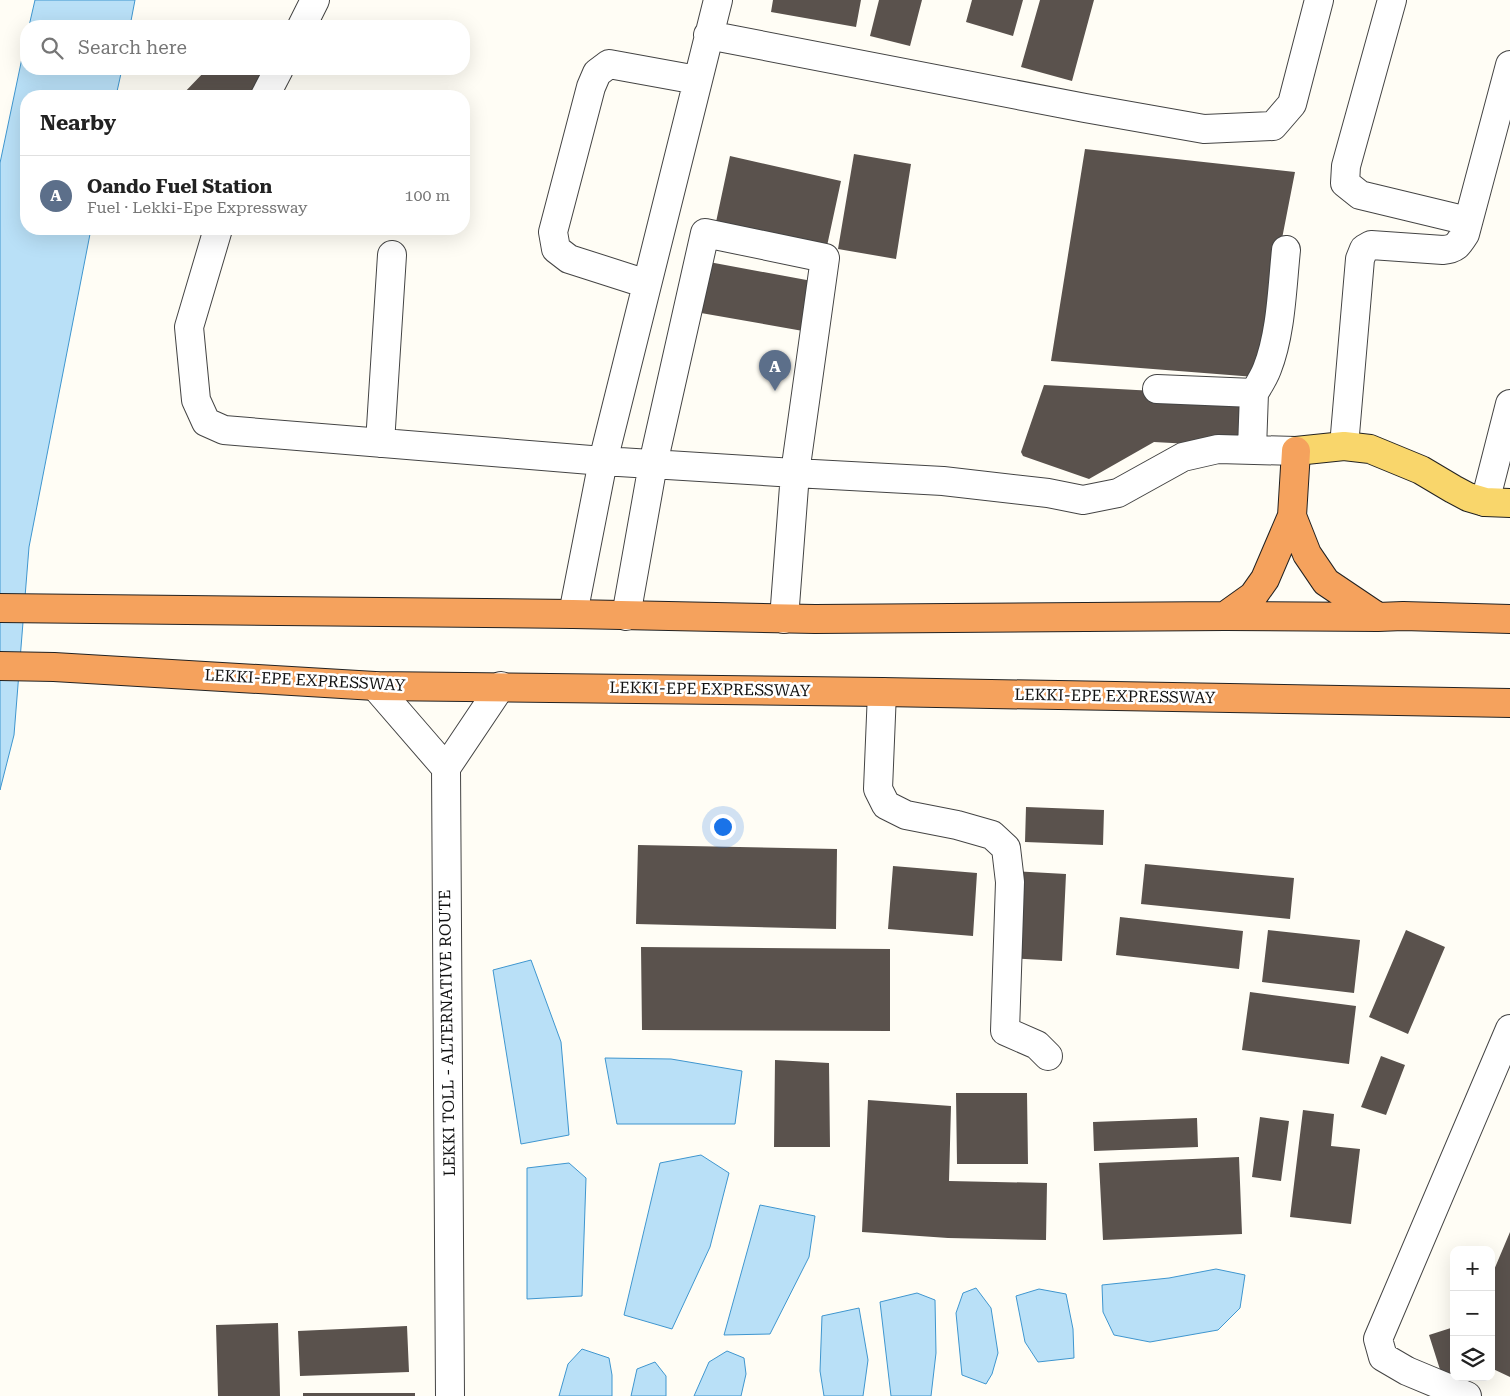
<!DOCTYPE html>
<meta charset="utf-8">
<style>
:root{--surface:#fff;--page:#f2f2f2;--text:#222;--muted:#767676;--line:#e0e0e0;--accent:#ea580c}
body{margin:0;font-family:"Roboto Serif",serif;background:var(--page);color:var(--text)}
.controls{position:absolute;right:15px;bottom:15px;display:grid;overflow:hidden;border-radius:10px;box-shadow:0 5px 20px #0002}
.controls button{width:45px;height:45px;display:grid;place-items:center;padding:0;border:0;border-bottom:1px solid var(--line);background:var(--surface);color:var(--text);font:25px sans-serif}
.you{position:absolute;left:722px;top:826px;width:18px;height:18px;margin:-12px;border:4px solid #fff;border-radius:50%;background:#1a73e8;box-shadow:0 0 0 8px #1a73e833}
.badge{display:grid;place-items:center;width:32px;height:32px;border-radius:50%;background:var(--accent);color:#fff;font-size:16px;font-weight:700}
.pin{position:absolute;translate:-50% -41px;filter:drop-shadow(0 1px 2px #0008)}
.pin::after{content:'';position:absolute;top:26px;width:18px;height:15px;background:inherit;clip-path:polygon(0 0,100% 0,50% 100%)}
.list{margin:0;padding:0;list-style:none}
h2{display:flex;justify-content:space-between;align-items:center;height:65px;margin:0;padding:0 20px;font-size:21px}
h2 small{font-size:16px;font-weight:400;color:var(--muted)}
.list li{display:grid;grid-template-columns:32px 1fr auto;gap:15px;align-items:center;box-sizing:border-box;height:80px;padding:0 20px;border-top:1px solid var(--line)}
.list b{display:block;font-size:19px;white-space:nowrap}
.list p{margin:0;font-size:16px;white-space:nowrap;color:var(--muted)}
.list em{font-size:16px;font-style:normal;color:var(--muted)}
.icon{flex:none;width:28px;height:28px;fill:none;stroke:currentColor;stroke-width:2;stroke-linecap:round;stroke-linejoin:round}
.map{position:relative;flex:none;width:1510px;height:1396px;overflow:hidden}
.search{position:absolute;background:var(--surface);box-shadow:0 5px 20px #0002;left:20px;top:20px;width:450px;height:55px;display:flex;align-items:center;gap:12px;box-sizing:border-box;padding:0 18px;border-radius:20px;color:var(--muted);font-size:19px}
.panel{position:absolute;background:var(--surface);box-shadow:0 5px 20px #0002;left:20px;top:90px;width:450px;height:145px;border-radius:20px}
.map>svg:first-child{display:block}
</style>
<div class="map">
<svg width="1510" height="1396" viewBox="0 0 1510 1396">
<rect width="100%" height="100%" fill="#fffdf5"/>
<path fill="#b9e0f7" stroke="#3f96cf" d="M35,0h100l-5,26h-101z
M26,39v30h96l-6,27h-90v133h65l-62,318 -15,188 -14,55v-627z
M531,960l30,82 8,93 -48,9 -28,-174z
M605,1058l66,1 71,12 -7,53h-118z
M701,1155l28,18 -19,74 -38,82 -48,-14 36,-152z
M569,1163l17,15 -4,118 -55,3v-131z
M760,1205l55,11 -6,41 -39,77 -46,1z
M1216,1269l29,6 -5,33 -22,22 -68,12 -36,-7 -11,-23 -1,-27 67,-7z
M976,1288l15,20 7,45 -6,21 -6,10 -24,-9 -6,-62 7,-20z
M1039,1289l27,5 7,35 1,29 -36,4 -13,-20 -9,-46z
M917,1293l18,7 1,53 -5,43h-40l-11,-94z
M859,1308l9,52 -5,36h-39l-4,-25 2,-55z
M582,1349l27,9 3,17v21h-53l9,-32z
M727,1351l17,7 2,16 -5,22h-47l15,-34z
M655,1362l11,14v20h-35l6,-27z"/>
<path fill="#5a524d" d="M773,0h88l-5,27 -85,-15z
M879,0h43l-12,46 -40,-10z
M972,0h51l-10,36 -47,-14z
M1040,0h54l-22,81 -51,-14z
M207,69h62l-14,27h-74z
M1085,149l210,23 -40,205 -204,-16z
M854,154l57,10 -15,95 -58,-10z
M730,156l111,25 -14,65 -111,-24z
M709,262l103,19 -9,50 -102,-18z
M1044,385l203,11 -2,51 -91,-5 -65,37 -66,-23 -2,-4z
M1026,807l78,3 -1,35 -78,-3z
M638,845l199,4 -1,80 -200,-5z
M1145,864l149,14 -4,41 -149,-15z
M893,866l84,7 -4,63 -85,-7z
M1012,871l54,3 -4,87 -54,-3z
M1120,917l123,14 -4,38 -123,-14z
M1268,930l92,10 -6,53 -92,-11z
M1406,930l39,17 -37,87 -39,-17z
M641,947l249,2v82l-248,-1z
M1250,992l106,14 -7,58 -107,-14z
M1381,1056l24,9 -19,50 -25,-8z
M775,1060l54,3 1,84h-56z
M956,1093h71l1,71h-71z
M868,1100l83,6 -2,75 98,2 -1,57 -98,-2 -86,-6z
M1303,1110l31,4 -3,32 29,3 -9,75 -61,-7z
M1260,1117l29,4 -8,60 -29,-4z
M1197,1118l1,29 -104,4 -1,-29z
M1239,1157l3,77 -139,6 -4,-77z
M1510,1232v145l-19,-9v-91z
M278,1323l2,73h-62l-2,-71z
M407,1326l2,46 -109,4 -2,-45z
M1454,1327v49l-11,3 -14,-44z
M303,1393h112v3h-112z"/>
<g fill="none" stroke-linecap="round" stroke-linejoin="round">
<g stroke="#444" stroke-width="30">
<path id="minor" d="M1392,0l-46,166 -1,17 15,12 108,26
M302,26l13,-26
M708,35l377,73 119,21 69,-3 19,-22 27,-104
M265,96l14,-27
M218,229l-29,98 7,73 10,22 18,8 379,31 192,12 148,8 105,12 35,7 35,-7 65,-36 35,-8 78,2
M647,284l-78,-25 -13,-10 -3,-17 38,-145 6,-14 12,-9 88,16
M1157,389l97,4 -2,56
M1254,393c5,-8 10,-16 13,-24 14,-35 15,-81 19,-119
M380,443l12,-188
M1344,446l16,-187 4,-10 7,-4 72,5c13,-1 15,-5 22,-16l45,-169
M1485,502l25,-98
M573,614l30,-153 115,-461
M626,616l27,-152 52,-231 120,25 -30,215 -11,146
M375,686l71,82
M882,692l-4,97 8,16 20,10 51,10 35,10 14,13 4,34 -5,149 32,14 11,11
M450,1396l-4,-628 55,-82
M1467,1396l-60,-25 -24,-14 -5,-18 132,-310"/>
</g>
<g stroke="#222" stroke-width="30">
<path id="major" d="M1296,451l48,-5 26,3 51,21 32,19 15,8 17,5 25,1"/>
</g>
<g stroke="#222" stroke-width="30">
<path id="highway" d="M1292,516l15,38 19,28 52,35
M0,608l573,6 242,5 410,-3 153,1 25,-1 107,3
M1225,616l28,-20 12,-17 27,-63 4,-65
M0,666l54,1 321,19 507,6 628,11"/>
</g>
<use href="#minor" stroke="#fff" stroke-width="28"/>
<use href="#major" stroke="#f9d66b" stroke-width="28"/>
<use href="#highway" stroke="#f5a25d" stroke-width="28"/>
</g>
<g text-anchor="middle" dominant-baseline="central" stroke-width="5" stroke-linejoin="round" paint-order="stroke">
<g font-size="16" fill="#111" stroke="#fff">
<text transform="translate(305 680) rotate(3)">LEKKI-EPE EXPRESSWAY</text>
<text transform="translate(710 689) rotate(1)">LEKKI-EPE EXPRESSWAY</text>
<text transform="translate(1115 696) rotate(1)">LEKKI-EPE EXPRESSWAY</text>
<text transform="translate(447 1033) rotate(-91)">LEKKI TOLL - ALTERNATIVE ROUTE</text>
</g>
</g>
</svg>
<div class="controls">
<button>+</button>
<button>−</button>
<button><svg class="icon" aria-label="layers" viewBox="0 0 24 24"><path d="M12 4l9 5-9 5-9-5zM3 14l9 5 9-5"/></svg></button>
</div>
<div class="you"></div>
<div class="pin badge" style="left:775px;top:391px;background:#5c6f8a">A</div>
<div class="search"><svg class="icon" aria-label="search" viewBox="0 0 24 24"><circle cx="10" cy="10" r="6"/><path d="M15 15l6 6"/></svg>Search here</div>
<section class="panel">
<h2>Nearby<small></small></h2>
<ul class="list">
<li><span class="badge" style="background:#5c6f8a">A</span><div><b>Oando Fuel Station</b><p>Fuel · Lekki-Epe Expressway</p></div><em>100 m</em></li>
</ul>
</section>
</div>
